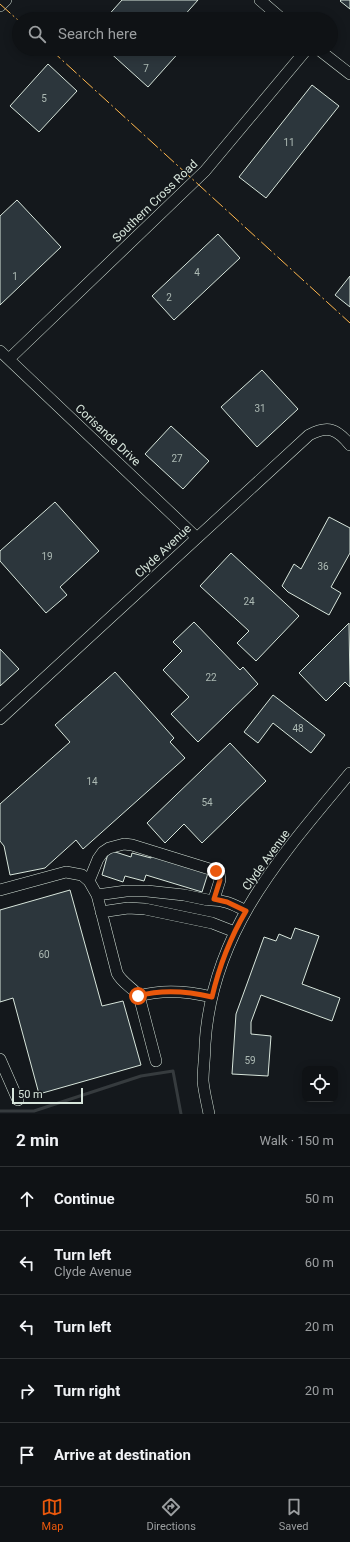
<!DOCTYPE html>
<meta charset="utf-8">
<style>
:root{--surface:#0f1215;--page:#181b1e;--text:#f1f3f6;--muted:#9b9ea0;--line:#2f3234;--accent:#ea580c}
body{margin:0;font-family:Roboto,sans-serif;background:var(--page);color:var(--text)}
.controls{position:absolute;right:12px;bottom:12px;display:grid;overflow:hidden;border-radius:8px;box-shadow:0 2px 10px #0003}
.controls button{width:36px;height:36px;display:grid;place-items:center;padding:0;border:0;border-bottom:1px solid var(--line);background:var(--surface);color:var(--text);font:20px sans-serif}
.scale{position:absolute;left:12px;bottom:10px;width:71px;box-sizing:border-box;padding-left:4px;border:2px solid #d8e6dc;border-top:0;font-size:11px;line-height:14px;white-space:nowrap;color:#d8e6dc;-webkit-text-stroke:3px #14181c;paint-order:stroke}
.stop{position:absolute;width:12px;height:12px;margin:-9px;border:3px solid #ea580c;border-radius:50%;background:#fff}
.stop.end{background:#ea580c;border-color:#fff;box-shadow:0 1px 4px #0008}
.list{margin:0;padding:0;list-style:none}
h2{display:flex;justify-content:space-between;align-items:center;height:52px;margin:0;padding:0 16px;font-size:17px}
h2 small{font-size:13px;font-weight:400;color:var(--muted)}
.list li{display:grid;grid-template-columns:26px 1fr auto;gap:12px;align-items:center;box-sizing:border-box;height:64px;padding:0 16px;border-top:1px solid var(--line)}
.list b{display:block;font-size:15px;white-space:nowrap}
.list p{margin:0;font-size:13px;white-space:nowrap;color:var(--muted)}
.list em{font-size:13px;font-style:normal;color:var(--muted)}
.icon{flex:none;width:22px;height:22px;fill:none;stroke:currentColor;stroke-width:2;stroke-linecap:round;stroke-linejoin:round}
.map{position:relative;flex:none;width:350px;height:1114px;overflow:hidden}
.search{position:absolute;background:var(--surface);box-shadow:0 2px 10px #0003;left:12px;right:12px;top:12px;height:44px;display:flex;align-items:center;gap:10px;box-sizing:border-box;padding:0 14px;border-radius:22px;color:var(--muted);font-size:15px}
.sheet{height:372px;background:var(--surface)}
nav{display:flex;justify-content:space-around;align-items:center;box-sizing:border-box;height:56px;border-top:1px solid var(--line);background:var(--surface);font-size:11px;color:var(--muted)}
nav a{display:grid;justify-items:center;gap:2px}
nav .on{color:var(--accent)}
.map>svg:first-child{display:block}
</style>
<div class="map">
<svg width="350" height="1114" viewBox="0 0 350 1114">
<rect width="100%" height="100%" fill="#14181c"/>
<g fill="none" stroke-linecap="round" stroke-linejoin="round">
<path stroke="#363b3e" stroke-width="3" d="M0,1111h34l107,-35 32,-5 8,43"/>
</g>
<path fill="#2c363c" stroke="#d8e6dc" d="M122,0h76l-16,18 2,1h-79z
M341,0h9v9l-10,-8z
M106,49h76l-34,38z
M48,64l29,27 -38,41 -29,-26z
M312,85l27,21 -73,92 -27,-21z
M17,200l44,47 -61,58v-89z
M218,234l22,24 -66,62 -22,-24z
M350,276v31l-15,-12z
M262,370l36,39 -41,38 -36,-40z
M171,426l38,35 -26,28 -38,-35z
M55,502l44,49 -39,36 7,8 -21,18 -46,-52v-10z
M329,517l21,11v25l-19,34 10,6 -12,22 -41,-23 -6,-6 12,-22 7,5z
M231,553l68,63 -43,45 -19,-18 12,-12 -49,-45z
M194,622l46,48 3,-3 15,17 -60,58 -27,-28 18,-17 -26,-27 19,-19 -9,-9z
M349,623l1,64 -5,-5 -19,19 -27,-28z
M0,649l19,20 -19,17z
M115,672l59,66 -4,4 15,16 -102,91 -7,-9 -31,28 -35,7 -6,-29 -4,-5v-37l70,-62 -15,-17z
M273,695l52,40 -14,18 -38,-30 -15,20 -14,-11z
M230,743l36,38 -64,62 -18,-19 -19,19 -18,-20z
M109,850l22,7 1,-4 19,5 1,-5 57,17 -7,22 -56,-17 -2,6 -19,-5 -2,6 -21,-7z
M70,890l32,116 21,-5 18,64 -102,29 -26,-96 -13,4v-92z
M295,928l24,8 -17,48 38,14 -8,23 -71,-26 -10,27v12l20,2 -3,40 -36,-2 4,-60 28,-77 12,4 3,-7 12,5z"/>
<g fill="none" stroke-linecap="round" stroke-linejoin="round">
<g stroke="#d8e6dc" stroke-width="12">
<path id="minor" d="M260,0l22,19
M0,6l6,-6
M318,49l32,25
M0,351l197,187
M9,359l196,-188 102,-122
M0,719l309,-284c19,-10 28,-6 41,10
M89,881l9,-22 5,-7 6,-4 15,-4 8,1 84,26 3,2 1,7 -6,19
M0,890l66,-18 16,3 7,6 8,14 20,78c5,10 15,14 22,23l17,65
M97,895l29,-4h21l37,4 24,5c14,-1 25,4 38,11
M101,912l27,-4 17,1 67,14 23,9
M139,996c24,-7 48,-5 73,1
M0,1059l18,41
M209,1114c-2,-11 -5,-22 -6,-33 0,-12 2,-25 2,-37 7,-113 76,-188 145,-271"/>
</g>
<use href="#minor" stroke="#14181c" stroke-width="11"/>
<path stroke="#ffb74d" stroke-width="1" stroke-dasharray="14 3 2 3" stroke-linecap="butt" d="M0,4l19,17
M50,49l300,274"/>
</g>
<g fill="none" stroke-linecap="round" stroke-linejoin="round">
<path stroke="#ea580c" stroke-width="5" d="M138,996c25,-7 49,-5 74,1 7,-30 18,-59 34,-86l-19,-9 -13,-3 6,-19 -1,-7 -3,-2"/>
</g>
<g text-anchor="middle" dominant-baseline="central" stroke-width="3" stroke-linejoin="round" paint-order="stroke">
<g font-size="10" fill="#adbab4">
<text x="146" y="68">7</text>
<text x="44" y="98">5</text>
<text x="289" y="142">11</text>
<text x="197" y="272">4</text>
<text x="15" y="276">1</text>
<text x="169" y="297">2</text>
<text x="260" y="408">31</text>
<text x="177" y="458">27</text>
<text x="47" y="556">19</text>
<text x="323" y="566">36</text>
<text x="249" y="601">24</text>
<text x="211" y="677">22</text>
<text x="298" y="728">48</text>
<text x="92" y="781">14</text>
<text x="207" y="802">54</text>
<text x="44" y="954">60</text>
<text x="250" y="1060">59</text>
</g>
<g font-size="12" fill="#d8e6dc" stroke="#14181c">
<text transform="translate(155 201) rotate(-44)">Southern Cross Road</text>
<text transform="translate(108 435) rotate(43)">Corisande Drive</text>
<text transform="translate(163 551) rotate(-43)">Clyde Avenue</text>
<text transform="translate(266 860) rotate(-54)">Clyde Avenue</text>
</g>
</g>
</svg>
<div class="controls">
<button><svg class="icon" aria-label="locate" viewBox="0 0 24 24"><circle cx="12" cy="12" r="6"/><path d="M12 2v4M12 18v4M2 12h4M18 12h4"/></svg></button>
</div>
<div class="scale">50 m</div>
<div class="stop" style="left:138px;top:996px"></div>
<div class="stop end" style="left:216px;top:871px"></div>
<div class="search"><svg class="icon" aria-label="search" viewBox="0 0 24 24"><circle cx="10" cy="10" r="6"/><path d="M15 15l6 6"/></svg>Search here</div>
</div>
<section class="sheet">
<h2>2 min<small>Walk · 150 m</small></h2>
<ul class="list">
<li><svg class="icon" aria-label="ahead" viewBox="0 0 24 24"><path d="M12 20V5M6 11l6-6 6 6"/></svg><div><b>Continue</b></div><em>50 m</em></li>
<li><svg class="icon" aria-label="left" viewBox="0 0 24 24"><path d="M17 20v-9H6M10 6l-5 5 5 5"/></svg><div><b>Turn left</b><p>Clyde Avenue</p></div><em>60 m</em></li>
<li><svg class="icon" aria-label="left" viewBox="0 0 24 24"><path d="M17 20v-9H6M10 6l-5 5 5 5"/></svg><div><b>Turn left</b></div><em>20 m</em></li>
<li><svg class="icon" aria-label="right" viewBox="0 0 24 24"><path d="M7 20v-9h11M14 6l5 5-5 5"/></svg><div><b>Turn right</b></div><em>20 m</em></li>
<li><svg class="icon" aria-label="arrive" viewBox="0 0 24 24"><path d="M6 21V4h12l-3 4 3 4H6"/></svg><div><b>Arrive at destination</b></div></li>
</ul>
</section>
<nav>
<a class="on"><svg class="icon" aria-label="map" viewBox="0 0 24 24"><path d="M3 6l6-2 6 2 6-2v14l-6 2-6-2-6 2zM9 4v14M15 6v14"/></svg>Map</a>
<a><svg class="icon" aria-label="directions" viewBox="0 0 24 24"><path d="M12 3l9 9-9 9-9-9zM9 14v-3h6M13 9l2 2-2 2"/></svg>Directions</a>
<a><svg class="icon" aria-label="saved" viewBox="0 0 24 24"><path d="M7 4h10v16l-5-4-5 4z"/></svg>Saved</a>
</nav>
